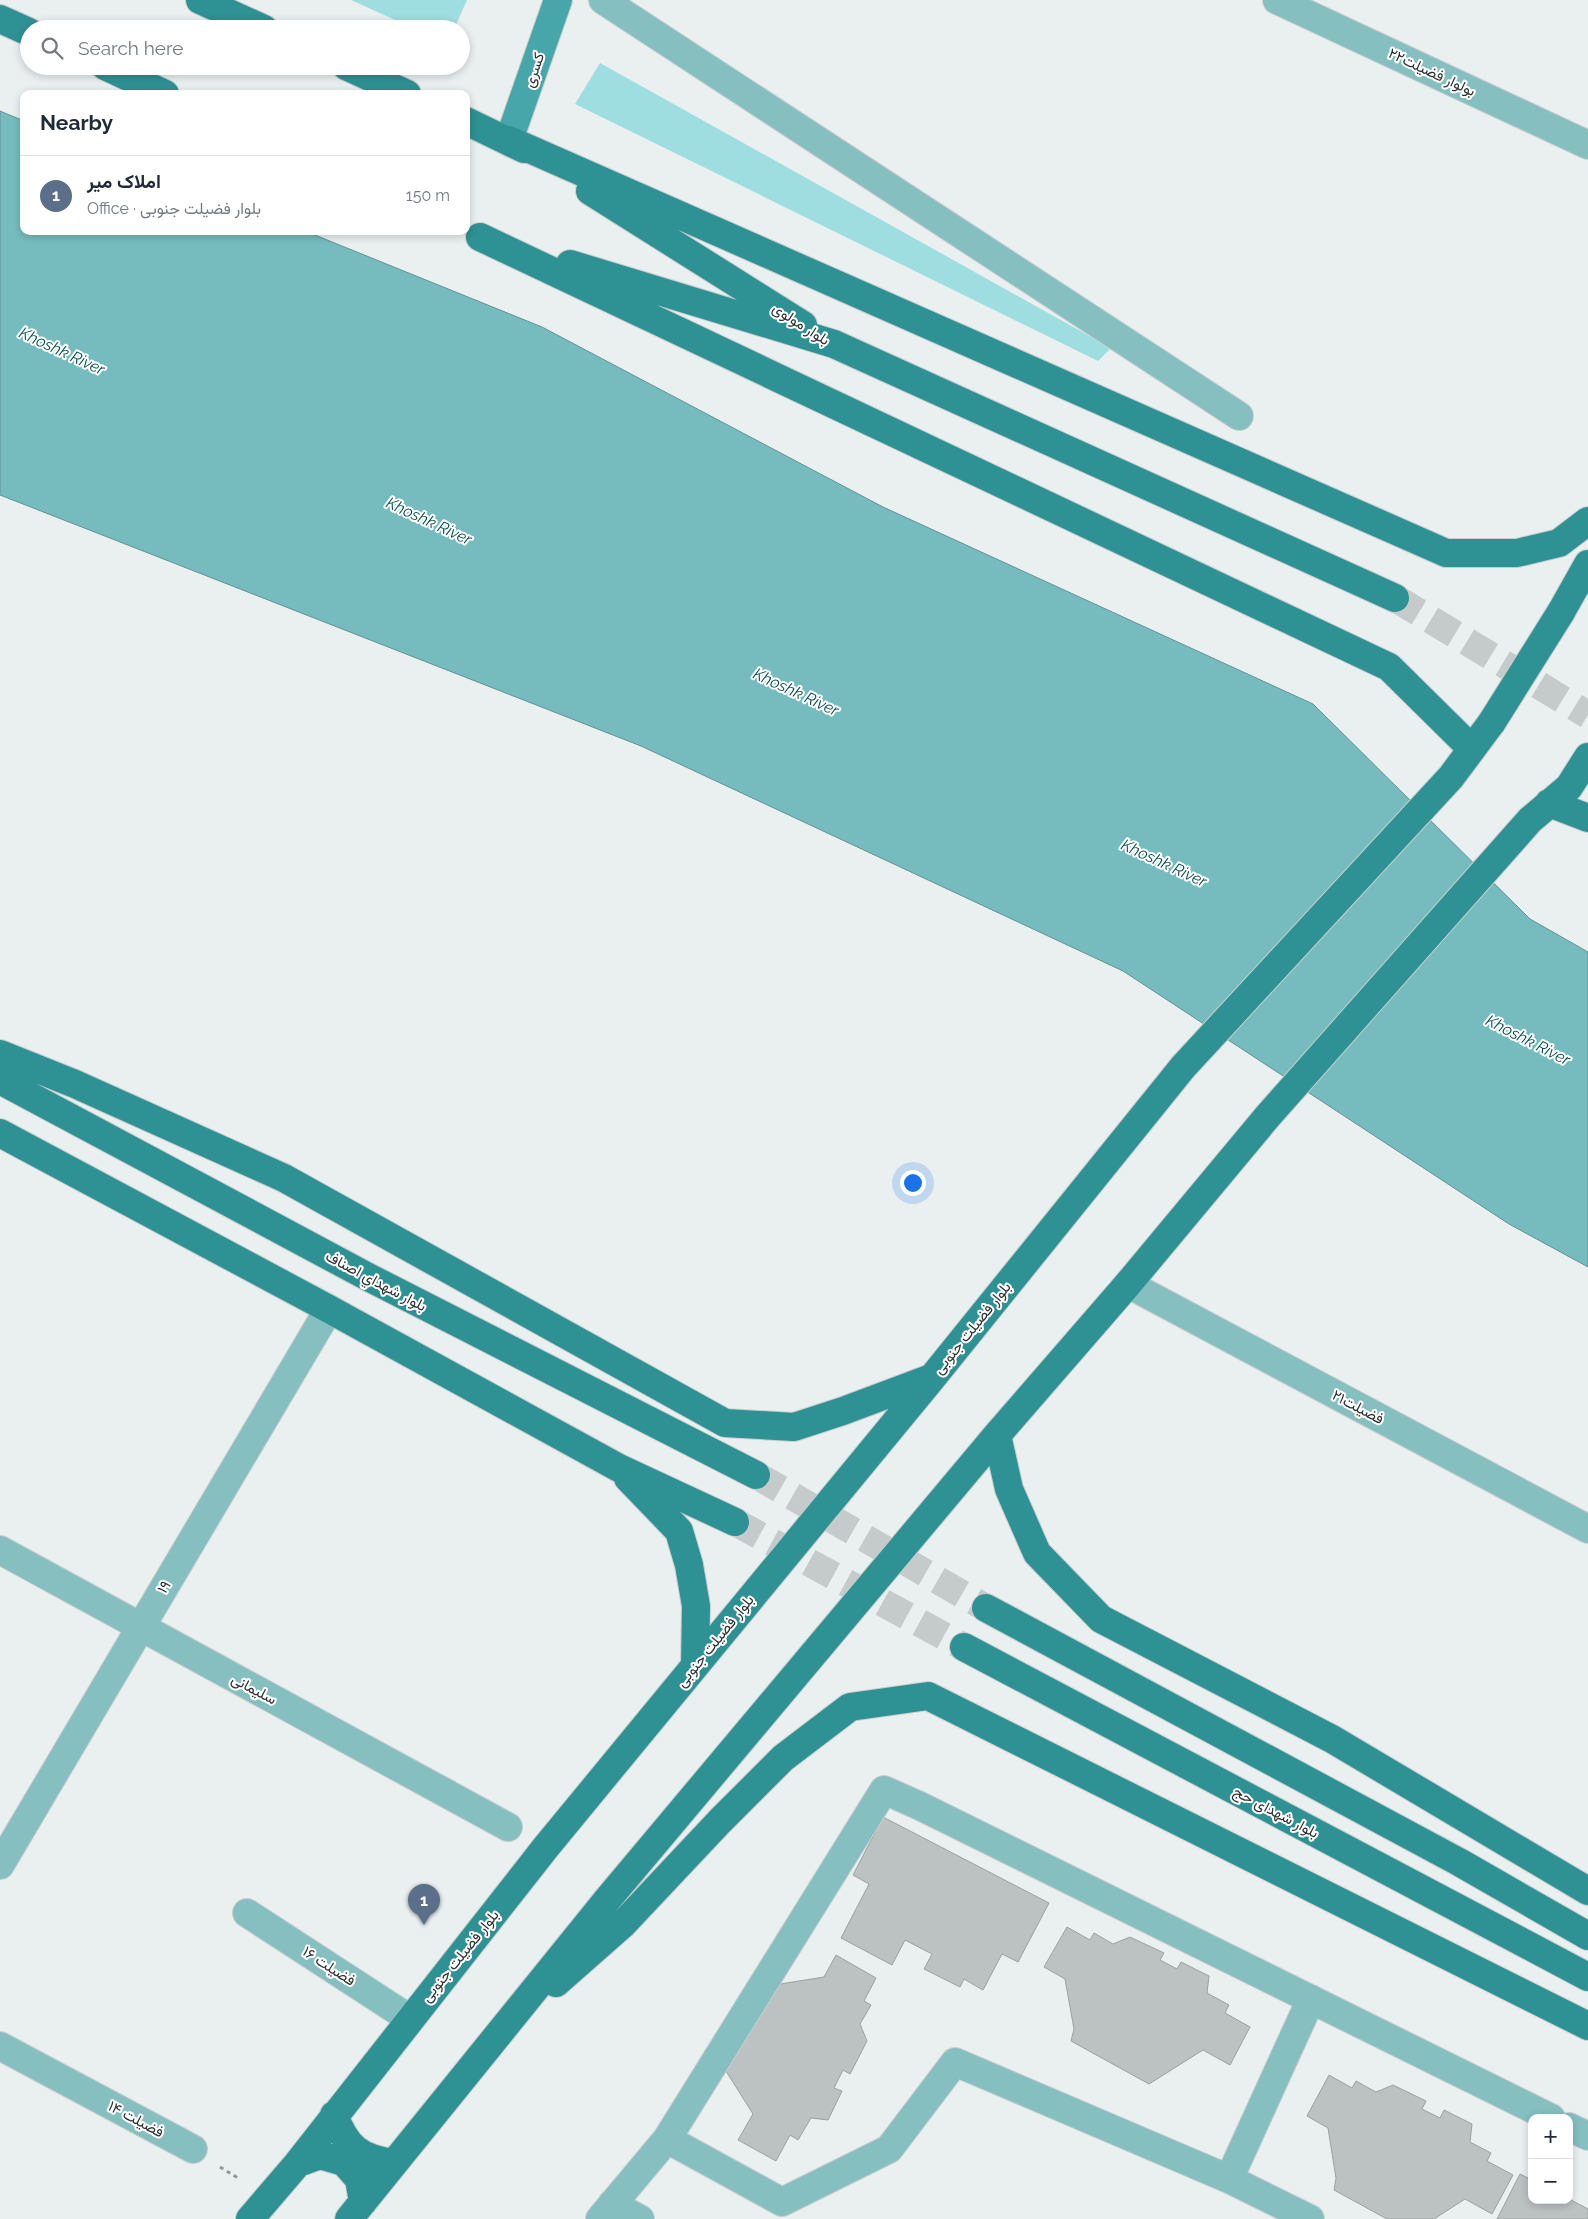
<!DOCTYPE html>
<meta charset="utf-8">
<style>
:root{--surface:#fff;--page:#f2f2f3;--text:#1f2937;--muted:#747a83;--line:#e0e1e3;--accent:#ea580c}
body{margin:0;font-family:Raleway,Vazirmatn,sans-serif;background:var(--page);color:var(--text)}
.controls{position:absolute;right:15px;bottom:15px;display:grid;overflow:hidden;border-radius:10px;box-shadow:0 2px 8px #0003}
.controls button{width:45px;height:45px;display:grid;place-items:center;padding:0;border:0;border-bottom:1px solid var(--line);background:var(--surface);color:var(--text);font:25px sans-serif}
.you{position:absolute;left:912px;top:1182px;width:18px;height:18px;margin:-12px;border:4px solid #fff;border-radius:50%;background:#1a73e8;box-shadow:0 0 0 8px #1a73e833}
.badge{display:grid;place-items:center;width:32px;height:32px;border-radius:50%;background:var(--accent);color:#fff;font-size:16px;font-weight:700}
.pin{position:absolute;translate:-50% -41px;filter:drop-shadow(0 1px 2px #0008)}
.pin::after{content:'';position:absolute;top:26px;width:18px;height:15px;background:inherit;clip-path:polygon(0 0,100% 0,50% 100%)}
.list{margin:0;padding:0;list-style:none}
h2{display:flex;justify-content:space-between;align-items:center;height:65px;margin:0;padding:0 20px;font-size:21px}
h2 small{font-size:16px;font-weight:400;color:var(--muted)}
.list li{display:grid;grid-template-columns:32px 1fr auto;gap:15px;align-items:center;box-sizing:border-box;height:80px;padding:0 20px;border-top:1px solid var(--line)}
.list b{display:block;font-size:19px;white-space:nowrap}
.list p{margin:0;font-size:16px;white-space:nowrap;color:var(--muted)}
.list em{font-size:16px;font-style:normal;color:var(--muted)}
.icon{flex:none;width:28px;height:28px;fill:none;stroke:currentColor;stroke-width:2;stroke-linecap:round;stroke-linejoin:round}
.map{position:relative;flex:none;width:1588px;height:2219px;overflow:hidden}
.search{position:absolute;background:var(--surface);box-shadow:0 2px 8px #0003;left:20px;top:20px;width:450px;height:55px;display:flex;align-items:center;gap:12px;box-sizing:border-box;padding:0 18px;border-radius:28px;color:var(--muted);font-size:19px}
.panel{position:absolute;background:var(--surface);box-shadow:0 2px 8px #0003;left:20px;top:90px;width:450px;height:145px;border-radius:10px}
.map>svg:first-child{display:block}
</style>
<div class="map">
<svg width="1588" height="2219" viewBox="0 0 1588 2219">
<rect width="100%" height="100%" fill="#eaf0f0"/>
<path fill="#9fdee0" d="M351,0h116l-13,29h-39z
M600,63l511,285 -13,13 -523,-257z"/>
<path fill="#76bcbe" stroke="#619294" d="M0,111l24,10v110h281l237,96 341,180 430,197 217,215 58,33v315l-79,-43 -386,-253 -482,-225 -641,-251z"/>
<path fill="#bcc2c2" stroke="#9ba1a1" d="M883,1817l166,86 -31,59 -16,-8 -19,36 -19,-11 -4,8 -36,-18 8,-15 -27,-14 -13,25 -51,-27 28,-54 -16,-9z
M1067,1927l23,13 4,-7 19,11 17,-7 34,16 -4,7 17,9 4,-7 28,14 -2,17 22,12 -4,8 25,14 -20,38 -27,-15 -54,34 -78,-43 3,-12 -9,-50 -21,-12z
M836,1955l40,23 -12,23 7,4 -11,19 7,17 -17,33 -7,-4 -9,18 8,3 -14,29 -17,-2 -13,22 -8,-5 -14,26 -38,-21 15,-26 -34,-54 55,-75 50,-8z
M1329,2075l23,13 4,-7 20,11 17,-7 33,16 -4,8 18,9 4,-8 28,14 -2,18 21,11 -4,8 26,14 -21,39 -27,-15 -31,20h-47l-53,-29 2,-12 -8,-50 -21,-12z
M1520,2174l12,6v20l37,-1 19,10v10h-91z"/>
<g fill="none" stroke-linecap="round" stroke-linejoin="round">
<path stroke="#c5caca" stroke-width="28" stroke-dasharray="28 14" stroke-linecap="butt" d="M1395,598l193,117
M756,1475l230,133
M735,1522l229,125"/>
<g stroke="#c8cece" stroke-width="30">
<path id="street" d="M603,0l636,416
M1277,0l311,145
M1128,1284l460,245
M0,1550l508,277
M0,1865l329,-556
M247,1913l163,106
M0,2046l193,103
M1569,2127l19,9
M667,2139l217,-349 36,16 631,312
M1229,2179l81,40
M612,2204l28,15
M600,2219l67,-80 115,63 107,-53 66,-87 274,117 82,-180"/>
</g>
<g stroke="#c8cece" stroke-width="30">
<path id="secondary" d="M509,140l49,-140"/>
</g>
<g stroke="#c8cece" stroke-width="30">
<path id="primary" d="M200,0l64,29
M0,19l29,13
M105,66l60,28
M346,66l61,28
M466,121l58,28
M509,140l937,413h71l42,-10 29,-22
M590,191l213,134
M480,237l909,430 83,82
M570,264l264,80 561,254
M1561,612l27,-48
M1549,803l39,15
M0,1054l75,30 209,94 441,245 69,4 49,-16 88,-33
M0,1080l370,198 386,197
M0,1133l329,176 290,159 116,54
M997,1435l12,54 28,64 64,66 231,120 256,152
M628,1478l51,53 10,34 7,41 -1,59
M986,1608l473,254 129,74
M964,1647l624,330
M556,1983l67,-59 97,-103 63,-63 67,-51 78,-11 660,330
M334,2115c12,32 25,43 59,48
M298,2163l22,-8 24,7 15,17 4,23
M250,2219l48,-56 248,-316 386,-469 251,-311 268,-290 41,-55
M349,2219l258,-319 390,-465 131,-151 139,-167 263,-297 39,-33 19,-30"/>
</g>
<path stroke="#939797" stroke-width="3" stroke-dasharray="4 4" stroke-linecap="butt" d="M220,2167l18,11"/>
<use href="#street" stroke="#86bfc0" stroke-width="28"/>
<use href="#secondary" stroke="#47a6a9" stroke-width="28"/>
<use href="#primary" stroke="#2e9193" stroke-width="28"/>
<g stroke="#c8cece" stroke-width="30" stroke-linecap="butt">
<path id="primary-bridge" d="M1492,722l69,-110"/>
</g>
<use href="#primary-bridge" stroke="#2e9193" stroke-width="28"/>
</g>
<g text-anchor="middle" dominant-baseline="central" stroke-width="4" stroke-linejoin="round" paint-order="stroke">
<g font-size="15" fill="#2f3131" stroke="#fff">
<text transform="translate(534 70) rotate(-71)">کسری</text>
<text transform="translate(1432 72) rotate(25)">بولوار فضیلت۲۲</text>
<text transform="translate(801 324) rotate(33)">بلوار مولوی</text>
<text transform="translate(376 1281) rotate(28)">بلوار شهداي اصناف</text>
<text transform="translate(972 1328) rotate(-51)">بلوار فضیلت جنوبی</text>
<text transform="translate(1358 1407) rotate(28)">فضیلت۲۱</text>
<text transform="translate(164 1587) rotate(-59)">۱۹</text>
<text transform="translate(715 1641) rotate(-51)">بلوار فضیلت جنوبی</text>
<text transform="translate(254 1689) rotate(28)">سلیمانی</text>
<text transform="translate(1276 1812) rotate(28)">بلوار شهدای حج</text>
<text transform="translate(460 1956) rotate(-51)">بلوار فضیلت جنوبی</text>
<text transform="translate(329 1966) rotate(33)">فضیلت ۱۶</text>
<text transform="translate(136 2119) rotate(28)">فضیلت ۱۴</text>
</g>
<g font-size="16" font-style="italic" fill="#084a4c" stroke="#fff">
<text transform="translate(62 351) rotate(25)">Khoshk River</text>
<text transform="translate(429 521) rotate(25)">Khoshk River</text>
<text transform="translate(796 692) rotate(25)">Khoshk River</text>
<text transform="translate(1164 863) rotate(25)">Khoshk River</text>
<text transform="translate(1528 1040) rotate(27)">Khoshk River</text>
</g>
</g>
</svg>
<div class="controls">
<button>+</button>
<button>−</button>
</div>
<div class="you"></div>
<div class="pin badge" style="left:424px;top:1925px;background:#5c6f8a">1</div>
<div class="search"><svg class="icon" aria-label="search" viewBox="0 0 24 24"><circle cx="10" cy="10" r="6"/><path d="M15 15l6 6"/></svg>Search here</div>
<section class="panel">
<h2>Nearby<small></small></h2>
<ul class="list">
<li><span class="badge" style="background:#5c6f8a">1</span><div><b>املاک میر</b><p>Office · بلوار فضیلت جنوبی</p></div><em>150 m</em></li>
</ul>
</section>
</div>
